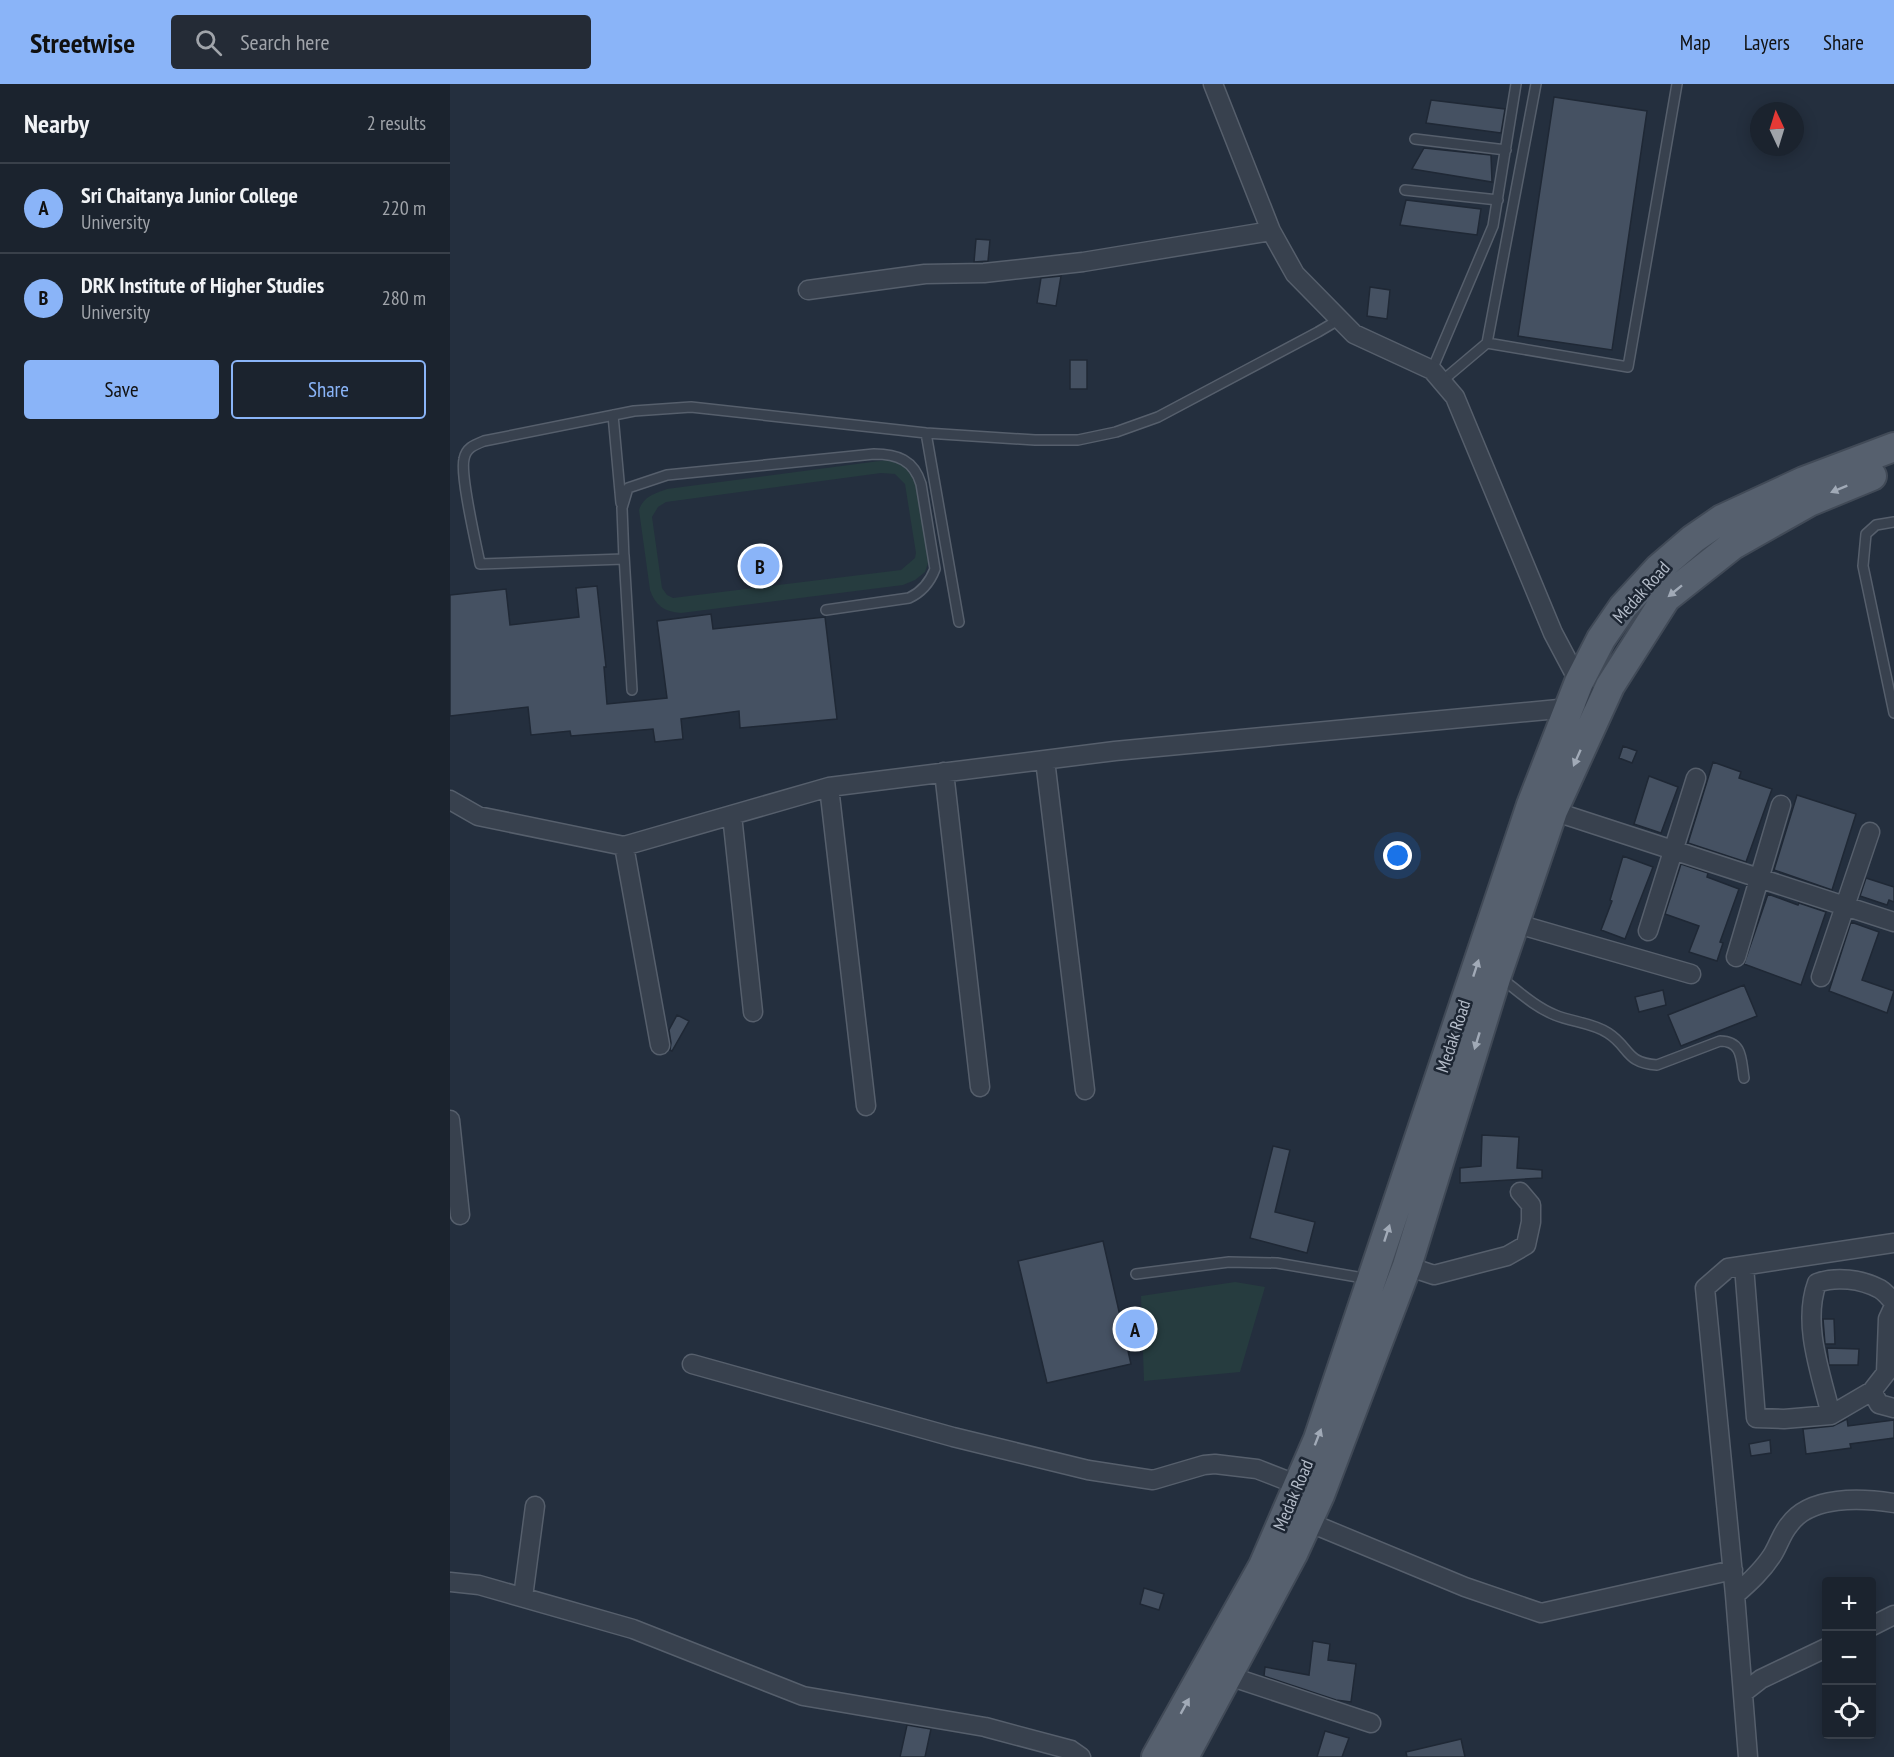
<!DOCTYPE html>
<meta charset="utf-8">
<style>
:root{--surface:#1b232e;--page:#242b36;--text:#f1f3f6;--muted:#a0a4aa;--line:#39404a;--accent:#8ab4f8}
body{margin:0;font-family:"PT Sans Narrow",sans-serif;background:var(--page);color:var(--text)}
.controls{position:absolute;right:18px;bottom:18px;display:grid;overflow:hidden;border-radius:6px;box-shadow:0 3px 15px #0003}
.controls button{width:54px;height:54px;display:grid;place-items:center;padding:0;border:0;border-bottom:2px solid var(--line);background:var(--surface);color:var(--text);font:30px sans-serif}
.compass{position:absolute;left:1300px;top:18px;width:54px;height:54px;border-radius:50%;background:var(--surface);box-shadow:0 3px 15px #0003;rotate:356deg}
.you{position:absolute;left:948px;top:772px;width:21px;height:21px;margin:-15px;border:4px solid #fff;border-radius:50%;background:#1a73e8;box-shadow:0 0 0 9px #1a73e833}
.badge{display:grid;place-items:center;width:39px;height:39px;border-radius:50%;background:var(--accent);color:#111;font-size:20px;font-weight:700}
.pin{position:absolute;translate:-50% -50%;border:3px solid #fff;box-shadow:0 2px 6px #0006}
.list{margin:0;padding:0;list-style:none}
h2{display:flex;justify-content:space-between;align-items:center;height:78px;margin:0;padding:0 24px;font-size:26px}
h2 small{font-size:20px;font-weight:400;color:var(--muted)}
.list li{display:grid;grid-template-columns:39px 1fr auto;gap:18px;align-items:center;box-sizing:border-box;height:90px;padding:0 24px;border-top:2px solid var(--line)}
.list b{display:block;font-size:22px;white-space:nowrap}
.list p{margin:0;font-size:20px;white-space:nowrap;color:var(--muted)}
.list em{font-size:20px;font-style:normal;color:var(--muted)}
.actions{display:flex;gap:12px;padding:18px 24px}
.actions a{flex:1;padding:14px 0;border:2px solid var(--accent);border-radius:6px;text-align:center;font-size:21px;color:var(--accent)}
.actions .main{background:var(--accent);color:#111}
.icon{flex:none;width:33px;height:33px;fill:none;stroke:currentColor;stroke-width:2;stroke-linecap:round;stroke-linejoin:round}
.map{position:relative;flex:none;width:1444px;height:1673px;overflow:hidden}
header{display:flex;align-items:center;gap:36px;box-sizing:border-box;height:84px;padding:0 30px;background:var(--accent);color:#111}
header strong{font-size:28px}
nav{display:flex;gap:33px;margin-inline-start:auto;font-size:21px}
.search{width:420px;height:54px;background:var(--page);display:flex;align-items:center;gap:15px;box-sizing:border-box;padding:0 21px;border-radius:6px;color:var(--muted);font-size:22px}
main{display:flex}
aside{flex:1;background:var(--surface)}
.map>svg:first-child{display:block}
</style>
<header>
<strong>Streetwise</strong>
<div class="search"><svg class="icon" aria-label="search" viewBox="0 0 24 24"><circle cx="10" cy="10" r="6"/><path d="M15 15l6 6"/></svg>Search here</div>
<nav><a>Map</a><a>Layers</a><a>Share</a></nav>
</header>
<main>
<aside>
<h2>Nearby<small>2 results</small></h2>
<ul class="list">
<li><span class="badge">A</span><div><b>Sri Chaitanya Junior College</b><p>University</p></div><em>220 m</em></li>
<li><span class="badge">B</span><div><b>DRK Institute of Higher Studies</b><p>University</p></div><em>280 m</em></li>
</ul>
<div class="actions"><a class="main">Save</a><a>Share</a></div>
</aside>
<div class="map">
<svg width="1444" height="1673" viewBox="0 0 1444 1673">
<rect width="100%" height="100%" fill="#242f3e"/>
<path fill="#263c3f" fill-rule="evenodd" d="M437,376l19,5 10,17 14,75 -5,15 -10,8 -12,5 -222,28c-17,-1 -26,-8 -31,-23l-11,-80c5,-14 15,-16 28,-21zM431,389l14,1 10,10 11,69 -1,5 -14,12 -228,28 -6,-3 -5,-7 -10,-71 6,-10 8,-5z
M785,1198l30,5 -25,85 -96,9 -3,-85z"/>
<path fill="#455162" stroke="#1f2835" stroke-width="1.5" d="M1104,13l93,14 -35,239 -94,-14z
M981,16l74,9 -4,24 -75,-10z
M974,64l67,7 1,27 -80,-13z
M956,116l75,9 -4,26 -77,-10z
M526,155l14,1 -2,21 -14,1z
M611,192l-5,30 -19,-3 4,-25z
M920,203l20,3 -3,29 -20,-3z
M620,276h17v29h-17z
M147,502l9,81h-2l3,37 60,-6 -10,-77 54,-7 2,15 112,-12 12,102 -97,9 -1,-17 -58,8 2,20 -28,3 -2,-13 -82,7 -1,-5 -39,4 -3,-28 -78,9v-121l56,-6 4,36 69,-8 -3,-29z
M1173,662l14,5 -5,12 -13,-5z
M1263,678l28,10 -2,6 33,11 -26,73 -58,-19z
M1199,692l29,11 -17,46 -27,-9z
M1347,711l59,19 -24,76 -58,-20z
M1173,772l30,11 -28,72 -24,-9 11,-29 -2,-1z
M1231,780l27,9 -1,4 32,12 -19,53 3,1 -6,18 -28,-9 10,-26 -34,-12z
M1416,794l28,9v15l-5,-2 -2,5 -27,-9z
M1318,810l30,11 1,-2 27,9 -25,73 -57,-21z
M1401,838l28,10 -17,48 32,11 -7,22 -58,-22z
M1294,901l13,31 -76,30 -13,-31z
M1213,906l3,15 -27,7 -4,-15z
M227,931l12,6 -17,30 -2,-1 1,-7 -2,-13z
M1032,1051l37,2 -2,31 25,2v8l-82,5v-15l21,-2z
M823,1062l17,4 -15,62 40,10 -8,31 -57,-15z
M653,1157l28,123 -84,19 -29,-122z
M1373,1235h11l1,25h-10z
M1377,1264l32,1 -1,16h-29z
M1397,1335l1,7 46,-6v18l-44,6 1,4 -45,6 -3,-25 30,-3z
M1320,1356l1,13 -20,3 -2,-12z
M694,1504l20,6 -5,16 -19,-6z
M863,1557l17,3 -2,16 28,4 -5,38 -15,-2 -72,-24 1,-9 44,8z
M457,1641l24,4 -6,28h-25z
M875,1647l24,7 -7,19h-25z
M1011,1655l4,18h-58l-1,-5z"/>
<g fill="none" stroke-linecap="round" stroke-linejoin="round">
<g stroke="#565f6c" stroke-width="12">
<path id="lane" d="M965,55l91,11
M955,106l93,10
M1037,259l141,24 49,-283
M982,286l61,-144 23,-142
M992,297l45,-38 49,-259
M163,331l8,88
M476,349l33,189
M1444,438l-18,3 -10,9 -3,32 31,147
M174,471l8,135
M376,526l83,-12c13,-6 21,-16 26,-29l-14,-85c-7,-24 -24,-30 -47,-30l-207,21 -39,13 -6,20 2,51 -144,5c-4,-21 -20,-88 -16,-105 2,-11 10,-14 20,-18l150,-30 57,-4 235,26 109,7h43l38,-8 42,-15 160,-85 22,-13
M1051,894c17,13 34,29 54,37 17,7 38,8 53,18 22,14 17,30 49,32l63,-24c23,0 21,19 24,37
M686,1190l93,-12 48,1 92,16"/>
</g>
<g stroke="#565f6c" stroke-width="21">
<path id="street" d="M763,0l58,147 24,43 59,60 78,36 23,27 98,236 26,49 19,28
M358,206l117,-16 59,-1 99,-11 188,-31
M595,676l40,330
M494,688l36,315
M379,703l37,319
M0,716l28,16 146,30 205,-59 286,-36 454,-43
M1103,727l341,111
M282,731l21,197
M174,762l36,199
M1064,839l177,51
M1198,847l48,-153
M1286,873l45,-152
M1371,893l49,-145
M0,1036l10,95
M957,1182l27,9 73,-19 19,-11 5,-23v-17l-11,-13
M1294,1182l12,152 28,1 47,-4 41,-24 14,-18 2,-54 6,-13
M242,1280l261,73 135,33 65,10 51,-15 11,-1 42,5 41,16
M1422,1307l7,13 15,4
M1381,1331c-10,-41 -29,-91 -14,-132 19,-7 44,-4 63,6 5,3 10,9 14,14
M858,1438l157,65 76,26 192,-43
M0,1498l29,3 154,44 170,67 182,31 86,23 10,7
M1285,1511c15,-13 28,-25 38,-41 6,-10 9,-21 16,-29 21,-30 73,-27 105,-22
M73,1513l12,-91
M1422,1542l22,-11
M779,1592l142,47
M1293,1609l18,-14 65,-31
M1298,1673l-13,-162 -30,-307 23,-20 166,-25"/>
</g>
<g stroke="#414a57" stroke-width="32">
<path id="primary" d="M706,1673l107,-191 55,-127 213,-634 48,-123 22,-43 22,-32 35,-38 35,-30 29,-20 82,-38 90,-34
M734,1673l109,-203 27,-59 87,-229 90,-291 56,-164 57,-125 56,-88 67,-53 76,-43 63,-26"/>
</g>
<use href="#lane" stroke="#38414e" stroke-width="9"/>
<use href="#street" stroke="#38414e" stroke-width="18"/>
<use href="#primary" stroke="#56606e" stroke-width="28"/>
</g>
<defs><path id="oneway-solid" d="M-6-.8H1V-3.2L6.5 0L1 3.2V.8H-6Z" transform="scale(1.5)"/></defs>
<g fill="#a1aab7">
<use href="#oneway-solid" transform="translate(1389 405) rotate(158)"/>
<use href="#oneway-solid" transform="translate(1225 507) rotate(141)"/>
<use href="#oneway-solid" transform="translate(1127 674) rotate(114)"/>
<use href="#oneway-solid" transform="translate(1026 884) rotate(-72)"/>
<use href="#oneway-solid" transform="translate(1027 957) rotate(107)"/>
<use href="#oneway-solid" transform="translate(937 1149) rotate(-72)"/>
<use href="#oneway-solid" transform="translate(868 1353) rotate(-69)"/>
<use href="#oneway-solid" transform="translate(735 1622) rotate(-61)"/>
</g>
<g text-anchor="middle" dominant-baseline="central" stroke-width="5" stroke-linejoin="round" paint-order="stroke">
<g font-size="18" fill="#b4bcc9" stroke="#1d2633">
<text transform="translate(1191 508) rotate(-48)">Medak Road</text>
<text transform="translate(1003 952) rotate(-72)">Medak Road</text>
<text transform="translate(843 1411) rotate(-67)">Medak Road</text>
</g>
</g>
</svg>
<div class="controls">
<button>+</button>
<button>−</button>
<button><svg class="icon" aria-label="locate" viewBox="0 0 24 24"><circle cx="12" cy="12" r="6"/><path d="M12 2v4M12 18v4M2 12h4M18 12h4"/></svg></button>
</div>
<svg class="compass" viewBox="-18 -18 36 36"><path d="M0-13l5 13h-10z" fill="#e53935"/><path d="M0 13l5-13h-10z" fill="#a0a4aa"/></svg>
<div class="you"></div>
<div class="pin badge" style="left:685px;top:1245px">A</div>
<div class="pin badge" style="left:310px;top:482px">B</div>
</div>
</main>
